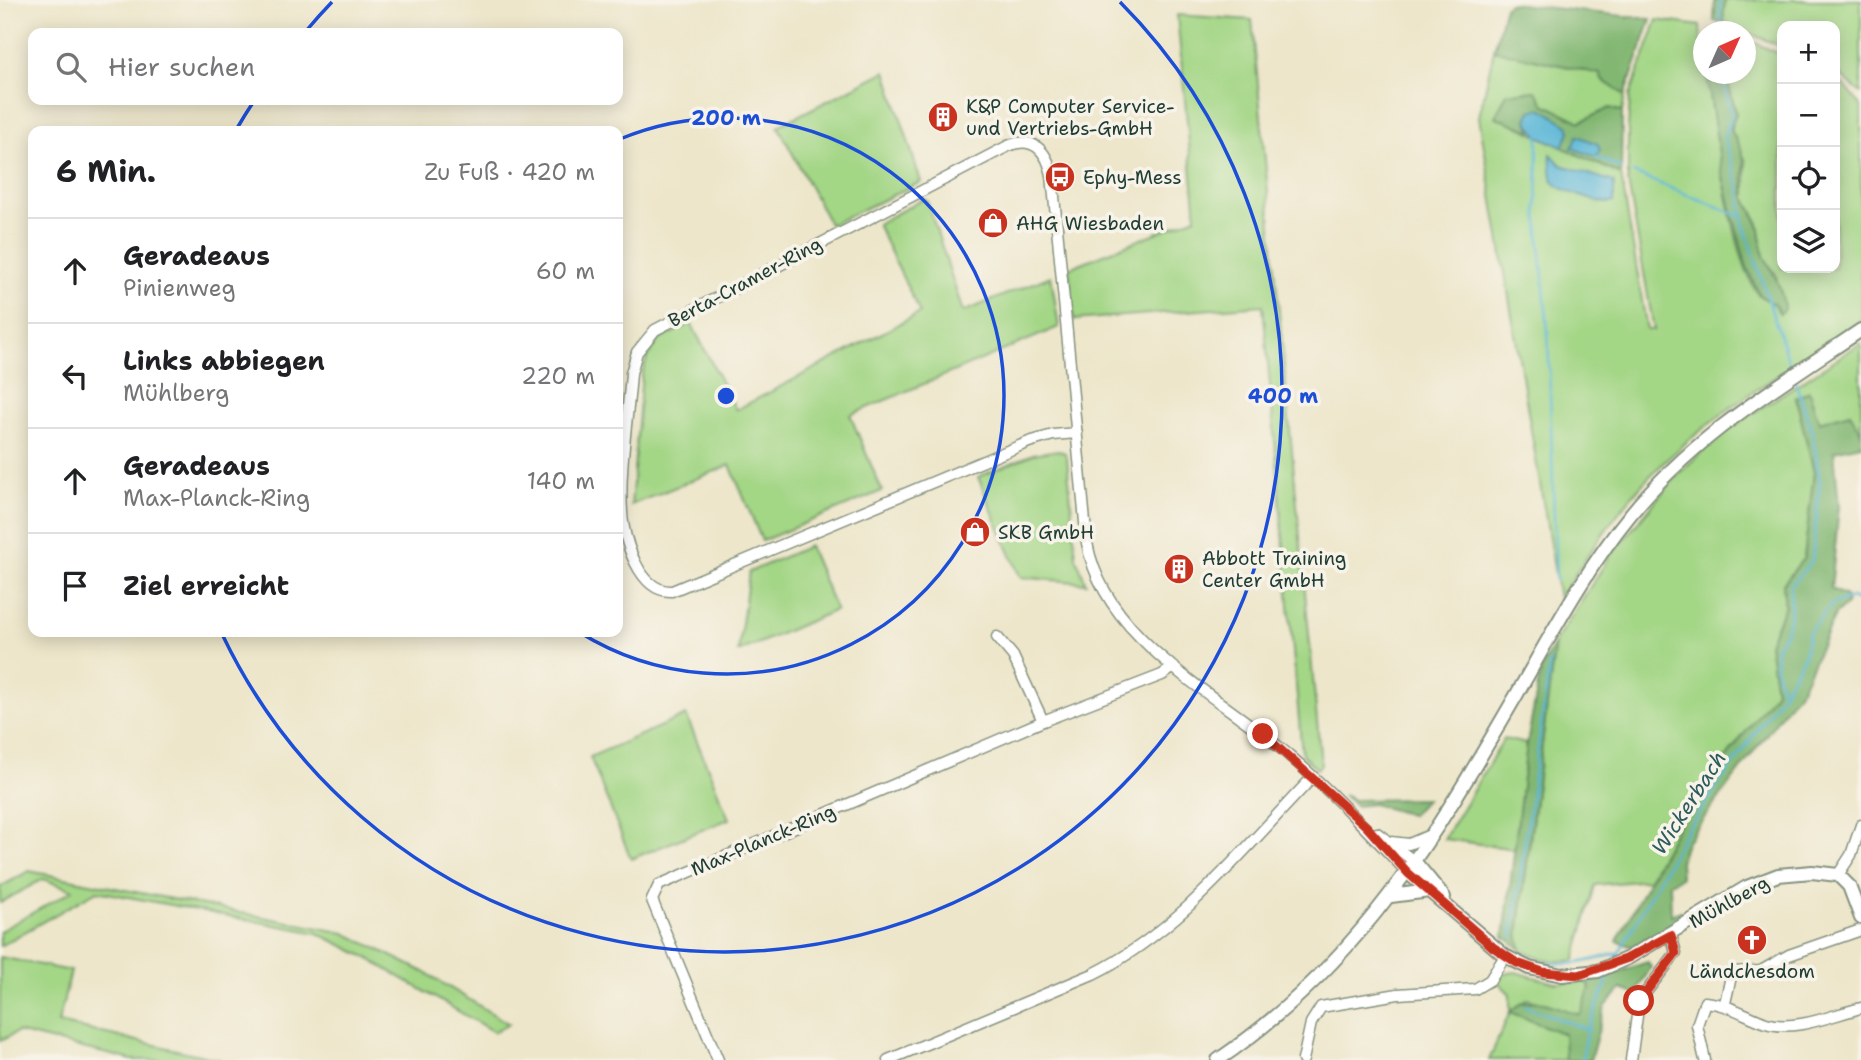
<!DOCTYPE html>
<html lang="de">
<meta charset="utf-8">
<style>
:root{--surface:#fff;--page:#f6f6f6;--text:#202124;--muted:#757577;--line:#e0e0e0}
body{margin:0;font-family:"Shantell Sans",sans-serif;background:var(--page);color:var(--text)}
.controls{position:absolute;right:21px;top:21px;display:grid;overflow:hidden;border-radius:14px;box-shadow:0 4px 18px #0003}
.controls button{width:63px;height:63px;display:grid;place-items:center;padding:0;border:0;border-bottom:2px solid var(--line);background:var(--surface);color:var(--text);font:35px sans-serif}
.compass{position:absolute;left:1693px;top:21px;width:63px;height:63px;border-radius:50%;background:var(--surface);box-shadow:0 4px 18px #0003;rotate:45deg}
.stop{position:absolute;width:21px;height:21px;margin:-16px;border:5px solid #c8321e;border-radius:50%;background:#fff}
.stop.end{background:#c8321e;border-color:#fff;box-shadow:0 2px 7px #0008}
.list{margin:0;padding:0;list-style:none}
h2{display:flex;justify-content:space-between;align-items:center;height:91px;margin:0;padding:0 28px;font-size:30px}
h2 small{font-size:23px;font-weight:400;color:var(--muted)}
.list li{display:grid;grid-template-columns:46px 1fr auto;gap:21px;align-items:center;box-sizing:border-box;height:105px;padding:0 28px;border-top:2px solid var(--line)}
.list b{display:block;font-size:26px;white-space:nowrap}
.list p{margin:0;font-size:23px;white-space:nowrap;color:var(--muted)}
.list em{font-size:23px;font-style:normal;color:var(--muted)}
.icon{flex:none;width:38px;height:38px;fill:none;stroke:currentColor;stroke-width:2;stroke-linecap:round;stroke-linejoin:round}
.map{position:relative;flex:none;width:1861px;height:1060px;overflow:hidden}
.search{position:absolute;background:var(--surface);box-shadow:0 4px 18px #0003;left:28px;top:28px;width:595px;height:77px;display:flex;align-items:center;gap:18px;box-sizing:border-box;padding:0 24px;border-radius:14px;color:var(--muted);font-size:26px}
.panel{position:absolute;background:var(--surface);box-shadow:0 4px 18px #0003;left:28px;top:126px;width:595px;height:511px;border-radius:14px}
.map>svg:first-child{display:block}
</style>
<div class="map">
<svg width="1861" height="1060" viewBox="0 0 1861 1060">
<rect width="100%" height="100%" fill="#f7f3e8"/>
<filter id="ink" filterUnits="userSpaceOnUse"><feTurbulence type="fractalNoise" baseFrequency=".0143" numOctaves="2"/><feDisplacementMap in="SourceGraphic" scale="14" xChannelSelector="R" yChannelSelector="G"/><feConvolveMatrix kernelMatrix="1 2 1 2 8 2 1 2 1" color-interpolation-filters="sRGB"/></filter>
<filter id="wash" filterUnits="userSpaceOnUse"><feTurbulence type="fractalNoise" baseFrequency=".00686" numOctaves="4" result="noise"/><feDisplacementMap in="SourceGraphic" scale="28" xChannelSelector="R" yChannelSelector="G"/><feGaussianBlur stdDeviation="1.57" result="paint"/><feColorMatrix in="noise" values="0 0 0 0 0 0 0 0 0 0 0 0 0 0 0 0 0 1.4 0 .05"/><feComposite in="paint" operator="in"/></filter>
<g filter="url(#wash)">
<rect width="100%" height="100%" fill="#ede6ca"/>
<path fill="#a3d685" stroke="#618a5c" stroke-width="2" d="M1725,0h136v93l-26,-22v-45h-53v21l-59,-25z
M1177,15l75,5 69,744 -4,5 -15,-14 -39,-450 -189,15 -5,-52 127,-51z
M1657,20l43,6 3,48h4c6,41 27,196 53,222 4,3 10,6 14,8l3,-28 -13,-19 -5,-34 -13,-23v-39l-16,-31 6,-17 -10,-39h19l1,-35 36,16v213h53v-188l11,7 15,19v215c-72,48 -148,91 -210,154 -36,37 -63,81 -92,123l-80,-481 15,-67 107,24 1,6 23,15 -3,17 -12,-4 -30,14 -36,-18 -48,12 125,59 26,155h7l-26,-148v-53l2,-33z
M886,71l35,111 -91,43 -52,-99z
M923,199l4,2 36,111 88,-36 8,51 -209,88 32,76 -120,50 -32,-76 -99,40 11,-131 5,-16 12,-18 32,-17 45,87 184,-97 -43,-89z
M1861,343v89l-11,-19 -31,9 -23,-24 18,74 -10,86 -21,26 2,22 -16,37 7,48 -93,125 -35,64 -53,5 -20,75c-20,4 -37,-1 -54,-11l-3,-15 37,-292 55,-86 68,-82 43,-40z
M1058,450l7,3 2,5 9,99 10,26 -66,-6 -42,-100 55,-23z
M809,546l27,64 -98,42 11,-80z
M686,715l43,104 -98,40 -41,-102z
M1504,739l23,5 -12,105 -71,-10z
M29,871l316,62 79,39 85,52 -15,8 -132,-77 -45,-22 -220,-42 -97,55v-15l73,-41 -30,-11 -43,24v-16z
M0,957l71,14 -13,52 163,37h-89l-115,-28 -17,9z
M1515,972l41,11 32,-1 2,6 -10,27 -52,-16 -18,13 55,22v26h-76l21,-48v-18l-12,-12 6,-8z"/>
<path fill="#82b772" stroke="#507a53" stroke-width="2" d="M1715,0h10l-2,22 -9,-1z
M1509,3l142,16 -26,76 -23,-15 -2,-6 -106,-24 11,-44z
M1707,74h19l10,39 -6,17c25,32 7,42 17,72 3,9 10,16 12,24 3,11 1,22 6,32 10,18 17,30 19,50l-4,6 -6,-10 -15,-9 -13,-30 -24,-91z
M1536,91l8,13 36,18 30,-14 12,4 -1,63 -59,-28 8,-15c-5,-13 -26,-20 -39,-21l-4,9 5,11 -37,-14 12,-24z
M1809,391l10,31 31,-9 11,19v13l-27,6 5,55 -8,83 15,7 1,9 -11,8 -34,74 -116,155 -6,20 1,15 -11,6 1,32 10,-4v9l-49,27 -15,-6 66,-125 93,-125 -7,-48 16,-37 -2,-22 21,-26 10,-86 -18,-74z
M1555,642l-37,292 3,15 -17,-12 23,-193 14,-75z
M1343,795l11,5 72,-1 -15,16 -38,-11 -17,2z
M1648,962l3,5 -16,27 -14,-5 -16,18 -15,53h-25l-1,-26 -54,-22c19,-22 46,-4 70,3l10,-27 -2,-6z"/>
<path fill="#58b6d7" stroke="#3c7a86" stroke-width="2" d="M1541,108l27,17 2,7 -8,15 -24,-11 -11,-16 4,-9z
M1578,136l20,8 2,6 -4,7 -24,-9z
M1551,154l10,11 53,17v20c-8,5 -56,-12 -61,-21 -2,-5 -3,-23 -2,-27z"/>
<g fill="none" stroke-linecap="round" stroke-linejoin="round">
<path stroke="#58b6d7" stroke-width="2.5" d="M1720,20v-20
M1721,74l11,42 -8,21 16,54 3,32 49,149
M1538,136l-1,76 11,120 8,248
M1596,157l25,11
M1633,173l110,44
M1783,693l-7,-22v-23l10,-17 5,-18 -1,-27 22,-25 8,-79 -8,-51 -18,-53
M1512,937l38,-276
M1519,954c35,16 62,11 98,-1
M1616,958l70,-127 97,-138 20,-35 6,-26 23,-28 19,-6 10,4
M1525,1006l62,23
M1582,1060l6,-31 23,-58"/>
</g>
</g>
<g filter="url(#ink)">
<g fill="none" stroke-linecap="round" stroke-linejoin="round">
<g stroke="#86927f" stroke-width="13">
<path id="street" d="M1077,433l-24,2 -24,7 -357,149c-33,2 -49,-53 -50,-79 -3,-45 6,-94 9,-139l6,-21 18,-22 353,-184c25,-11 39,5 44,29l35,368c18,99 134,153 204,214 42,36 79,76 117,116
M997,637l16,19 30,65
M1377,833l38,29
M1391,842l18,2 21,-9
M1838,875l13,-20 10,-30
M1725,1003l7,-31 29,-1 28,-16 72,-25
M718,1060l-66,-160 7,-15 384,-164 119,-46 12,-8
M888,1060l205,-86c88,-44 153,-128 220,-197
M1303,1060l8,-37 10,-16 77,-13 77,-5 15,-9 15,-24
M1631,1060l8,-59 37,-48 -5,-18
M1705,1060l-8,-35 8,-23c24,2 39,13 61,21 29,9 66,-8 95,-15"/>
</g>
<g stroke="#86927f" stroke-width="16">
<path id="secondary" d="M1415,862l29,35
M1408,873l97,83 24,12 33,7 36,-4 30,-13 119,-71 31,-12 34,-3 26,3 11,11 12,32
M1391,896l38,-5
M1218,1060c142,-97 215,-221 299,-366 35,-61 69,-125 113,-179 64,-79 148,-129 231,-185"/>
</g>
<use href="#street" stroke="#fff" stroke-width="10"/>
<use href="#secondary" stroke="#fff" stroke-width="12"/>
</g>
</g>
<g fill="none" stroke-linecap="round" stroke-linejoin="round" filter="url(#ink)">
<path stroke="#c8321e" stroke-width="9" d="M1263,734l103,92 42,47 85,74 24,16 26,9 36,3 49,-17 43,-23 5,18 -37,48"/>
</g>
<g fill="none" stroke="#1d4ed8" stroke-width="3.5">
<path d="M620 139A278 278 0 1 1 579 632"/>
<path d="M236 130A557 557 0 0 1 254 101M306 31A557 557 0 0 1 332 2M1120 2A557 557 0 1 1 223 636"/>
</g>
<defs>
<g id="building-disc" transform="scale(1.575)"><circle r="9.5" fill="#c8321e" stroke="#f7f3e8"/><path d="M-4-6H4V6H1V3H-1V6H-4ZM-2.5-4.3h1.7v1.8h-1.7ZM.8-4.3h1.7v1.8H.8ZM-2.5-1h1.7V.8h-1.7ZM.8-1h1.7V.8H.8Z" fill="#fff"/></g>
<g id="bus-disc" transform="scale(1.575)"><circle r="9.5" fill="#c8321e" stroke="#f7f3e8"/><path d="M-5-6H5V4H4V6H2V4H-2V6H-4V4H-5ZM-3.5-4V0h7V-4ZM-3.5 1.2v1.5H-2V1.2ZM2 1.2v1.5H3.5V1.2Z" fill="#fff"/></g>
<g id="shop-disc" transform="scale(1.575)"><circle r="9.5" fill="#c8321e" stroke="#f7f3e8"/><path d="M-5-2.5h2.3a2.7 3.5 0 0 1 5.4 0H5L5.5 6h-11ZM-1.5-2.5h3a1.5 2.3 0 0 0-3 0Z" fill="#fff"/></g>
<g id="church-disc" transform="scale(1.575)"><circle r="9.5" fill="#c8321e" stroke="#f7f3e8"/><path d="M-1.2-6h2.4v3.5h3.3v2.4h-3.3V6h-2.4V-.1h-3.3v-2.4h3.3Z" fill="#fff"/></g>
</defs>
<g fill-rule="evenodd">
<use href="#building-disc" x="943" y="117"/>
<use href="#bus-disc" x="1060" y="177"/>
<use href="#shop-disc" x="993" y="223"/>
<use href="#shop-disc" x="975" y="532"/>
<use href="#building-disc" x="1179" y="569"/>
<use href="#church-disc" x="1752" y="940"/>
</g>
<g text-anchor="middle" dominant-baseline="central" stroke-width="7" stroke-linejoin="round" paint-order="stroke">
<g font-size="19" fill="#1f3d34" stroke="#f7f3e8" text-anchor="start">
<text x="966" y="106">K&amp;P Computer Service-<tspan x="966" dy="22">und Vertriebs-GmbH</tspan></text>
<text x="1083" y="177">Ephy-Mess</text>
<text x="1016" y="223">AHG Wiesbaden</text>
<text x="998" y="532">SKB GmbH</text>
<text x="1202" y="558">Abbott Training<tspan x="1202" dy="22">Center GmbH</tspan></text>
<text x="1752" y="971" text-anchor="middle">Ländchesdom</text>
</g>
<g font-size="19" fill="#1f3d34" stroke="#f7f3e8">
<text transform="translate(745 282) rotate(-28)">Berta-Cramer-Ring</text>
<text transform="translate(763 840) rotate(-23)">Max-Planck-Ring</text>
<text transform="translate(1729 902) rotate(-29)">Mühlberg</text>
</g>
<g font-size="21" font-style="italic" fill="#2d5b5d" stroke="#f7f3e8">
<text transform="translate(1689 803) rotate(-57)">Wickerbach</text>
</g>
</g>
<circle cx="726" cy="396" r="10" fill="#1d4ed8" stroke="#f7f3e8" stroke-width="3.5"/>
<g font-size="21" text-anchor="middle" font-weight="bold" fill="#1d4ed8" stroke="#f7f3e8" stroke-width="7" stroke-linejoin="round" paint-order="stroke">
<text x="726" y="125">200 m</text>
<text x="1283" y="403">400 m</text>
</g>
</svg>
<div class="controls">
<button>+</button>
<button>−</button>
<button><svg class="icon" aria-label="locate" viewBox="0 0 24 24"><circle cx="12" cy="12" r="6"/><path d="M12 2v4M12 18v4M2 12h4M18 12h4"/></svg></button>
<button><svg class="icon" aria-label="layers" viewBox="0 0 24 24"><path d="M12 4l9 5-9 5-9-5zM3 14l9 5 9-5"/></svg></button>
</div>
<svg class="compass" viewBox="-18 -18 36 36"><path d="M0-13l5 13h-10z" fill="#e53935"/><path d="M0 13l5-13h-10z" fill="#757577"/></svg>
<div class="stop" style="left:1639px;top:1001px"></div>
<div class="stop end" style="left:1263px;top:734px"></div>
<div class="search"><svg class="icon" aria-label="search" viewBox="0 0 24 24"><circle cx="10" cy="10" r="6"/><path d="M15 15l6 6"/></svg>Hier suchen</div>
<section class="panel">
<h2>6 Min.<small>Zu Fuß · 420 m</small></h2>
<ul class="list">
<li><svg class="icon" aria-label="ahead" viewBox="0 0 24 24"><path d="M12 20V5M6 11l6-6 6 6"/></svg><div><b>Geradeaus</b><p>Pinienweg</p></div><em>60 m</em></li>
<li><svg class="icon" aria-label="left" viewBox="0 0 24 24"><path d="M17 20v-9H6M10 6l-5 5 5 5"/></svg><div><b>Links abbiegen</b><p>Mühlberg</p></div><em>220 m</em></li>
<li><svg class="icon" aria-label="ahead" viewBox="0 0 24 24"><path d="M12 20V5M6 11l6-6 6 6"/></svg><div><b>Geradeaus</b><p>Max-Planck-Ring</p></div><em>140 m</em></li>
<li><svg class="icon" aria-label="arrive" viewBox="0 0 24 24"><path d="M6 21V4h12l-3 4 3 4H6"/></svg><div><b>Ziel erreicht</b></div></li>
</ul>
</section>
</div>
